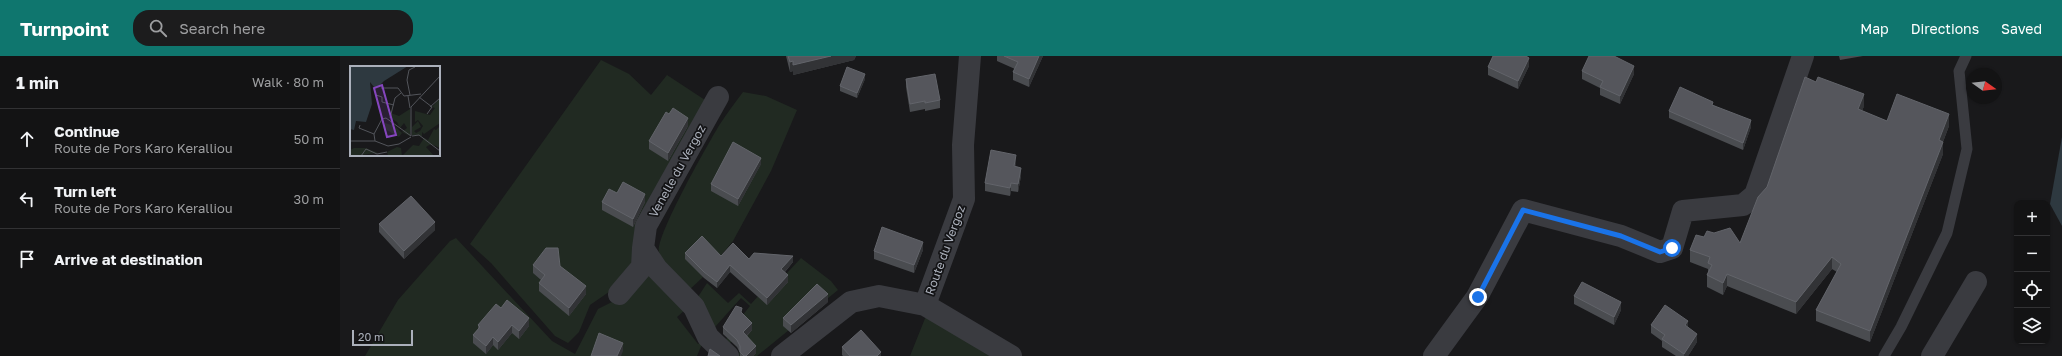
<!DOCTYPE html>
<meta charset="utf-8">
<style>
:root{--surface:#131314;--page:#1c1c1d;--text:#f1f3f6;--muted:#9d9ea0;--line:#323234;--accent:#0f766e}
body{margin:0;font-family:"Golos Text",sans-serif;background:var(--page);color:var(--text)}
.controls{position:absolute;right:12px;bottom:12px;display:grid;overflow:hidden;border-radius:8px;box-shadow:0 1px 3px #0004}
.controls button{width:36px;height:36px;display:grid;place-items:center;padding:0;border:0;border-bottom:1px solid var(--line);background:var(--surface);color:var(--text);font:20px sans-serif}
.compass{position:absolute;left:1626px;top:12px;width:36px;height:36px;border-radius:50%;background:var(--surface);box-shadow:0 1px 3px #0004;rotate:105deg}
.scale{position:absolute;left:12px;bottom:10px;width:61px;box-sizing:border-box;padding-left:4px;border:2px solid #abb0bb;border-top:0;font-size:11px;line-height:14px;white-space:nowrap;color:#abb0bb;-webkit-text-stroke:3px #141416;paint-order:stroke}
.stop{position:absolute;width:12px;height:12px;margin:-9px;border:3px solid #1a73e8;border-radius:50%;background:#fff}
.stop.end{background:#1a73e8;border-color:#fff;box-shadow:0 1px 4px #0008}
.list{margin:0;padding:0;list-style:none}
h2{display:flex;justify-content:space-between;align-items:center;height:52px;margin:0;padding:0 16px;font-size:17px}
h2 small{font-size:13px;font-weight:400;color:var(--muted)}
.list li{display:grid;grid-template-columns:26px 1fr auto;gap:12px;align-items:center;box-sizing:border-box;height:60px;padding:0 16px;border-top:1px solid var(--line)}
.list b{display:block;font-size:15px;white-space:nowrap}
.list p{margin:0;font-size:13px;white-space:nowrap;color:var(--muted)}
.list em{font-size:13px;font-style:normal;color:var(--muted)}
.icon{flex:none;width:22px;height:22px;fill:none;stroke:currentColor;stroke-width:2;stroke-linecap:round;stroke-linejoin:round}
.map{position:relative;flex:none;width:1722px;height:300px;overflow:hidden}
header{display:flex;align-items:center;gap:24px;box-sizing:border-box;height:56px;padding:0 20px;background:var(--accent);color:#fff}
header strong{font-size:19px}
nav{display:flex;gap:22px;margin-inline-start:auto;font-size:14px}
.search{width:280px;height:36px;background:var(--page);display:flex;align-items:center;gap:10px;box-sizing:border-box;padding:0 14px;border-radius:16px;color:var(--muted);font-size:15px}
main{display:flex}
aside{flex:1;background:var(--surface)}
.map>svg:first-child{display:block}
</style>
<header>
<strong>Turnpoint</strong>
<div class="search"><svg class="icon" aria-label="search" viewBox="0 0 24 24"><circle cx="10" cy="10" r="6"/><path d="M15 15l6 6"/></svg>Search here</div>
<nav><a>Map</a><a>Directions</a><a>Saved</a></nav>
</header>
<main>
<aside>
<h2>1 min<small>Walk · 80 m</small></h2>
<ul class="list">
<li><svg class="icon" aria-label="ahead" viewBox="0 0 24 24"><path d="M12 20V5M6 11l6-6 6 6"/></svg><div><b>Continue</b><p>Route de Pors Karo Keralliou</p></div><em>50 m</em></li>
<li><svg class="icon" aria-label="left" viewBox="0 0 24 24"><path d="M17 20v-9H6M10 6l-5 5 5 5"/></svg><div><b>Turn left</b><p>Route de Pors Karo Keralliou</p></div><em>30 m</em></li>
<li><svg class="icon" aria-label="arrive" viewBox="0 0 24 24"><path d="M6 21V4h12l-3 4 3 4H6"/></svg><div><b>Arrive at destination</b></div></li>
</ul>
</aside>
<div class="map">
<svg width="1722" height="300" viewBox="0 0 1722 300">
<rect width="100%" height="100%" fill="#19191b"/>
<path fill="#212a22" d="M261,4l28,14 22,21 16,-20 38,25 -67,152 -16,31 -32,22 -11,27 -11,11 -13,-7 -64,-73 -21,-19z
M403,36l23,4 31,14 -26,61 -38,70 -31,37 -15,14c-10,-12 -24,-24 -28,-40 -4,-15 50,-110 61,-128 7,-11 15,-21 23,-32z
M116,182l96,103 23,13 23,-45 26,-13 27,-27 34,41 -8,7 21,27 6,-5 -7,17h-332l33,-56 52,-59z
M461,202l30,23 7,9 -81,66h-21l9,-10 -9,-9 -11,11 -3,-5 19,-19 -3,-3 12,-15 -9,-8 -26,29 -21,-24 13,-20 21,20 11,-10 12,11 18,-20 4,4z
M586,260l72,40h-88z"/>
<path fill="#2e3940" d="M1722,81v89l-12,-22z"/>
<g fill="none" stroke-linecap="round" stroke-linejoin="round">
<path stroke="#3a3b40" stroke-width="11" d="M1544,300l17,-29 46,-94 20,-84 -8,-78 7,-15"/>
<path stroke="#3a3b40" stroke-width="22" d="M303,192l3,-22 72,-129
M279,238l23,-27 1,-19 14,21 37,38 14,30 20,19
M585,249l86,51
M442,300l69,-54 28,-6 46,9 39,-106 -1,-54 7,-89
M1094,300l43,-59 46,-87 98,26 39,16 12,-4 11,-37 60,-6 12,-10 48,-139
M1592,300l44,-74"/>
</g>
<path fill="#4a4c50" d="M446,0h70l-2,4 -61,15v-4l-3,1z
M657,0h46l-14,31 -16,-7v-8l2,-3 -18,-8z
M1499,0h24l-23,4z
M1189,10l-11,23 -30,-14v-8z
M1242,15l52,3 -14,30 -20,-9v-7l-18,-9z
M525,23l-8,19 -17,-7v-5z
M566,23l34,21v8l-15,3v-2l-15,3 -4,-25z
M1373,49l38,22 -8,23 -74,-32v-7z
M1524,50l-2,5 25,10 62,5 -6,16v12l-73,188 -54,-21v-11l21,-38 -5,-3 -36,45 -69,-28 -4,9 -16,-8v-12l1,-3v-3l-18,-7v-12l14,-13 36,6 27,-56z
M348,70l-20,35 -19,-12v-8z
M676,107l-1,4 6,9 -3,16 -7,-1 -1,5 -25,-5v-8z
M421,108l-23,42 -27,-15v-7z
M277,137l28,9 -12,25 -31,-17v-8z
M39,168l56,6 -31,29 -25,-27z
M583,194l-9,23 -40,-14v-8z
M345,197l64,6 44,3 -8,10 3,10 -21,23 -37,-33 -13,16 -13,-10 -19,-19z
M193,209l27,1 26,28 -17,22 -30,-25v-8l2,-3 -8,-7z
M1234,240l47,14 -7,15 -40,-21z
M488,246l-37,31 -8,-7v-8z
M161,252l28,18 -10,13 -7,-6 -14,17 -5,-5 -7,9 -13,-11v-8l5,-6v-4z
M402,257l10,17 -5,6 9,17 -3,3h-13v-3l-3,-6 -14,-13v-7z
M1311,269l37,2 9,15 -9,14h-12l-14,-9v-6l-11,-8z
M502,291l39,9h-38l-1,-1z"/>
<path fill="#323336" d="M491,0h25l-2,4 -61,15v-10z
M699,0h4l-14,31v-8z
M1189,2v8l-11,23v-8z
M453,5v10l-3,1v-10z
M1294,10v8l-14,30v-8z
M525,18v5l-8,19v-5z
M1524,38v12l-6,15v-12z
M1609,58v12l-10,26v-12z
M348,62v8l-20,35v-8z
M1411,64v7l-8,23v-7z
M1603,86v12l-73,188v-11z
M676,99v8l-2,11v-8z
M421,102v6l-23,42v-7z
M681,112v8l-3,16v-8z
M671,127v8l-1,5v-8z
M305,138v8l-12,25v-8z
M95,166v8l-31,29v-8z
M583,186v8l-9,23v-8z
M453,200v6l-12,14v-7z
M1492,201v12l-36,45v-12z
M390,209v7l-13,16v-6z
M1387,218v12l-4,9v-12z
M448,219v7l-21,23v-7z
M246,230v8l-17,22v-8z
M488,238v8l-37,31v-8z
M1281,246v8l-7,15v-8z
M189,262v8l-10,13v-8z
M1348,265v8l-3,-4z
M412,267v7l-9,9v-7z
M172,269v8l-14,17v-8z
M1357,278v8l-9,14h-4v-2z
M153,281v8l-7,9v-8z
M283,287v8l-2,5h-4z
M416,290v7l-3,3h-7z
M541,296v4h-4z"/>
<path fill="#55565c" stroke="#62646a" d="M448,0h43l-38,9v-4l-3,1z
M664,0h35l-10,23 -16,-7 5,-10z
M1153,0h33l3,2 -11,23 -30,-14z
M1249,0h25l20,10 -14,30 -20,-9 3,-6 -21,-10z
M507,11l18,7 -8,19 -17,-7z
M595,18l5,26 -15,3v-2l-15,3 -4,-25z
M1465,21l11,5 2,-5 46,17 -6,15 29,12 10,-27 52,20 -10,26 4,2 -73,189 -54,-21 25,-46 -9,-7 -36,45 -69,-28 -4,9 -16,-8 5,-10 -4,-2 2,-6 -20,-7 6,-15 8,2 3,-6 7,2 16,-5 10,15 18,-46 9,-10z
M1340,31l33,15 -1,3 39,15 -8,23 -74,-32z
M333,52l15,10 -20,35 -19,-12 17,-29 3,2z
M393,86l28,16 -23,41 -27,-15z
M651,94l25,5 -2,11 7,2 -3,16 -7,-1 -1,5 -25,-5z
M283,126l22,12 -12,25 -31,-17 7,-13 8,4z
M71,140l24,26 -31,29 -25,-27z
M542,171l41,15 -9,23 -40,-14z
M362,180l19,20 12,-13 16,16 5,-6 39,3 -12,13 7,6 -21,23 -37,-33 -13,17 -13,-10 -19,-19z
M206,192h12l2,18 26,20 -17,22 -30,-25 6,-8 -12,-10z
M1242,226l39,20 -7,15 -40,-21z
M477,228l11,10 -37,31 -8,-7z
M167,244l22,18 -10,13 -7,-6 -14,17 -5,-5 -7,9 -13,-11 7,-8 -2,-2 18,-21 5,4z
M1325,249l23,16 -3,4 12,9 -13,20 -22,-15 3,-4 -14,-10z
M396,250l6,2 -1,4 11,11 -9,9 13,14 -10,10h-2l-4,-4v-6l-3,-6 -14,-13z
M521,274l20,22 -4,4h-27l-8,-9z
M259,277l24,10 -6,13h-26z
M370,293l10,7h-12z"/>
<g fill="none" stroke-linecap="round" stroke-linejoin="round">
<path stroke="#1a73e8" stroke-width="5" d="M1138,241l45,-87 98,26 39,16 12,-4"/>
</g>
<g text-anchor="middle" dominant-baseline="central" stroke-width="3.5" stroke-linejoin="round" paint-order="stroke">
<g font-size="12" fill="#abb0bb" stroke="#141416">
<text transform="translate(337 115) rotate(-61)">Venelle du Vergoz</text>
<text transform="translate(605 194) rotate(-70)">Route du Vergoz</text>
</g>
</g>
<g transform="translate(10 10)">
<rect width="90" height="90" fill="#19191b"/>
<path d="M90,32v25l-16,11 -2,-2v4l-10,-1v-8l6,-6 3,6 -7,4 2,2 4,-2 3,-5 -5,-6 -3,2v-11l15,4 5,-7 -3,-1zM60,43l1,17 -1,10 -8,-4 5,-4 -3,-5 -4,5 -3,-6 -7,-4 1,-5 8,3zM40,55l12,12 -3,4 -14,-8v-6l6,2zM90,60v22l-9,-4 -5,3 8,9h-46l-1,-4 10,-5 4,1 1,8 11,-11 6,1 5,-8 4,2 6,-11 2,1zM4,82h12l12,5 -28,3v-6z" fill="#212a22"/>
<path d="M0,0h58l-24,15 -6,6h-4l-4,-5 2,22 -6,18 -10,-1 -2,9 -4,-1z" fill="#2e3940"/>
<path fill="none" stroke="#53555b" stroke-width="1" d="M31,22h17l6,8 17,-2M26,29l6,2v5l12,3M60,29l-3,-15 2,-10 6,-3M58,30l2,12M69,31l13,10 -5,7M80,41l10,-9M40,52l5,-20 6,-5M10,59l-1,3 15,6 1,7M24,68l8,-15 4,-1 25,18M61,70v-29l29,-31M62,70l7,-1 21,16M0,75h25l13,5 11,-2 12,-7M11,90l5,-7 11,5 10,-2"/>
<path fill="#8546be" fill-opacity="0.15" stroke="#8546be" stroke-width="2" d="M32,19l14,50 -9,2 -13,-49z"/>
<rect width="90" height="90" fill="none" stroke="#abb0bb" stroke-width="2"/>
</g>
</svg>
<div class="controls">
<button>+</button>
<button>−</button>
<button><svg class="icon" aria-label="locate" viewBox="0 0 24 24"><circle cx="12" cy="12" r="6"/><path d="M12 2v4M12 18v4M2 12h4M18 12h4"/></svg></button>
<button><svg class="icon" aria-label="layers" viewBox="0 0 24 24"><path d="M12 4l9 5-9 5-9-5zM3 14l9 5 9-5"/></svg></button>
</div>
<svg class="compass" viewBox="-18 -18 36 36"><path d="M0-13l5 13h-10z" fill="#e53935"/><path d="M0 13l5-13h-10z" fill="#9d9ea0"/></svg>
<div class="scale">20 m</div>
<div class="stop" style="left:1332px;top:192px"></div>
<div class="stop end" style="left:1138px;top:241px"></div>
</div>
</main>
